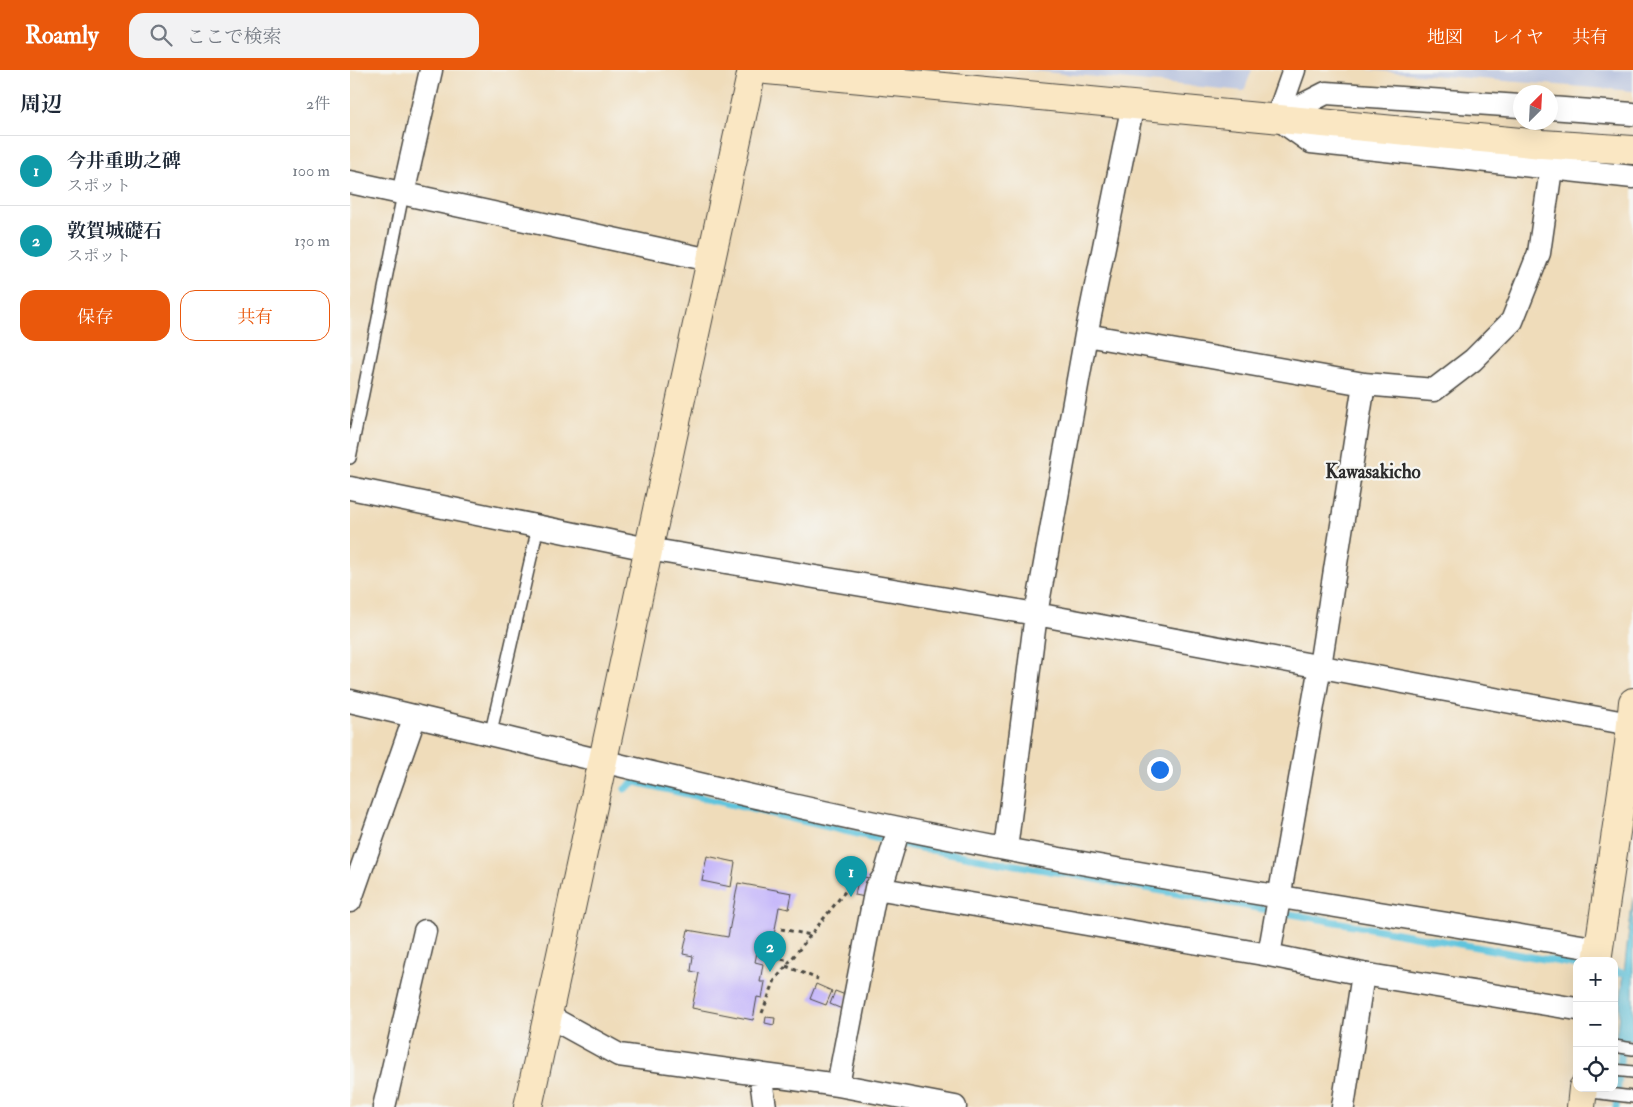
<!DOCTYPE html>
<html lang="ja">
<meta charset="utf-8">
<style>
:root{--surface:#fff;--page:#f2f2f3;--text:#1f2937;--muted:#747a83;--line:#e0e1e3;--accent:#ea580c}
body{margin:0;font-family:"IM FELL Double Pica","Noto Serif JP",serif;background:var(--page);color:var(--text)}
.controls{position:absolute;right:15px;bottom:15px;display:grid;overflow:hidden;border-radius:10px;box-shadow:0 5px 20px #0002}
.controls button{width:45px;height:45px;display:grid;place-items:center;padding:0;border:0;border-bottom:1px solid var(--line);background:var(--surface);color:var(--text);font:25px sans-serif}
.compass{position:absolute;left:1163px;top:15px;width:45px;height:45px;border-radius:50%;background:var(--surface);box-shadow:0 5px 20px #0002;rotate:24deg}
.you{position:absolute;left:809px;top:699px;width:18px;height:18px;margin:-12px;border:4px solid #fff;border-radius:50%;background:#1a73e8;box-shadow:0 0 0 8px #1a73e833}
.badge{display:grid;place-items:center;width:32px;height:32px;border-radius:50%;background:var(--accent);color:#fff;font-size:16px;font-weight:700}
.pin{position:absolute;translate:-50% -41px;filter:drop-shadow(0 1px 2px #0008)}
.pin::after{content:'';position:absolute;top:26px;width:18px;height:15px;background:inherit;clip-path:polygon(0 0,100% 0,50% 100%)}
.list{margin:0;padding:0;list-style:none}
h2{display:flex;justify-content:space-between;align-items:center;height:65px;margin:0;padding:0 20px;font-size:21px}
h2 small{font-size:16px;font-weight:400;color:var(--muted)}
.list li{display:grid;grid-template-columns:32px 1fr auto;gap:15px;align-items:center;box-sizing:border-box;height:70px;padding:0 20px;border-top:1px solid var(--line)}
.list b{display:block;font-size:19px;white-space:nowrap}
.list p{margin:0;font-size:16px;white-space:nowrap;color:var(--muted)}
.list em{font-size:16px;font-style:normal;color:var(--muted)}
.actions{display:flex;gap:10px;padding:15px 20px}
.actions a{flex:1;padding:11px 0;border:1px solid var(--accent);border-radius:15px;text-align:center;font-size:18px;color:var(--accent)}
.actions .main{background:var(--accent);color:#fff}
.icon{flex:none;width:28px;height:28px;fill:none;stroke:currentColor;stroke-width:2;stroke-linecap:round;stroke-linejoin:round}
.map{position:relative;flex:none;width:1283px;height:1037px;overflow:hidden}
header{display:flex;align-items:center;gap:30px;box-sizing:border-box;height:70px;padding:0 25px;background:var(--accent);color:#fff}
header strong{font-size:24px}
nav{display:flex;gap:28px;margin-inline-start:auto;font-size:18px}
.search{width:350px;height:45px;background:var(--page);display:flex;align-items:center;gap:12px;box-sizing:border-box;padding:0 18px;border-radius:15px;color:var(--muted);font-size:19px}
main{display:flex}
aside{flex:1;background:var(--surface)}
.map>svg:first-child{display:block}
</style>
<header>
<strong>Roamly</strong>
<div class="search"><svg class="icon" aria-label="search" viewBox="0 0 24 24"><circle cx="10" cy="10" r="6"/><path d="M15 15l6 6"/></svg>ここで検索</div>
<nav><a>地図</a><a>レイヤ</a><a>共有</a></nav>
</header>
<main>
<aside>
<h2>周辺<small>2件</small></h2>
<ul class="list">
<li><span class="badge" style="background:#0f9aa8">1</span><div><b>今井重助之碑</b><p>スポット</p></div><em>100 m</em></li>
<li><span class="badge" style="background:#0f9aa8">2</span><div><b>敦賀城礎石</b><p>スポット</p></div><em>130 m</em></li>
</ul>
<div class="actions"><a class="main">保存</a><a>共有</a></div>
</aside>
<div class="map">
<svg width="1283" height="1037" viewBox="0 0 1283 1037">
<rect width="100%" height="100%" fill="#f6f6f2"/>
<filter id="ink" filterUnits="userSpaceOnUse"><feTurbulence type="fractalNoise" baseFrequency=".02" numOctaves="2"/><feDisplacementMap in="SourceGraphic" scale="10" xChannelSelector="R" yChannelSelector="G"/><feConvolveMatrix kernelMatrix="1 2 1 2 8 2 1 2 1" color-interpolation-filters="sRGB"/></filter>
<filter id="wash" filterUnits="userSpaceOnUse"><feTurbulence type="fractalNoise" baseFrequency=".0096" numOctaves="4" result="noise"/><feDisplacementMap in="SourceGraphic" scale="20" xChannelSelector="R" yChannelSelector="G"/><feGaussianBlur stdDeviation="1.12" result="paint"/><feColorMatrix in="noise" values="0 0 0 0 0 0 0 0 0 0 0 0 0 0 0 0 0 1.4 0 .05"/><feComposite in="paint" operator="in"/></filter>
<g filter="url(#wash)">
<rect width="100%" height="100%" fill="#efdcba"/>
<path fill="#bac4de" d="M673,0h229l-8,21z
M1017,0h266v21z"/>
<path fill="#5fc4dd" stroke="#457884" d="M1283,827v143l-17,-1z"/>
<g fill="none" stroke-linecap="round" stroke-linejoin="round">
<path stroke="#5fc4dd" stroke-width="7" d="M275,719l10,-7 274,64 668,119
M1264,901l9,2
M1266,1037l6,-68"/>
</g>
<g id="blocks">
<path fill="#bfaffb" d="M357,786l28,6 -4,25 -29,-6z
M509,806l10,2 -4,19 -10,-2z
M388,813l54,10 -3,16 -10,-2 -7,39 -13,-3 -4,19 8,2 -3,18h5l-3,16 -5,-1 -4,23 -61,-12 7,-35 -8,-2 2,-15 -10,-2 5,-24 40,7z
M466,914l16,7 -6,14 -16,-6z
M485,921l13,5 -6,13 -12,-5z
M416,947l9,1 -1,7 -9,-2z"/>
</g>
</g>
<g filter="url(#ink)">
<use href="#blocks" fill-opacity="0" stroke="#484640" stroke-width="1"/>
<g fill="none" stroke-linecap="round" stroke-linejoin="round">
<g stroke="#484640" stroke-width="14">
<path id="lane" d="M0,388l53,-264
M140,666l48,-209
M1264,976l19,3
M1264,1000l19,2
M1233,1021l50,6"/>
</g>
<g stroke="#484640" stroke-width="25">
<path id="street" d="M1200,38l83,6
M927,48l34,24 322,35
M927,48l49,-25 194,13
M927,48l17,-48
M0,112l360,78
M53,124l28,-124
M736,265l278,49 70,6 39,-30 39,-39 27,-68 12,-84
M0,418l298,61 388,65 594,110
M0,631c218,51 435,107 655,148 197,37 396,67 594,100
M656,779l30,-235 50,-279 47,-231
M526,818l393,67 94,19 214,35
M0,831l65,-185
M919,885l51,-289 44,-282
M198,946l71,39 219,30 117,22
M410,1004l5,33
M488,1015l38,-197 9,-13 14,-47
M34,1037l41,-176
M993,1037l20,-133"/>
</g>
<g stroke="#484640" stroke-width="30">
<path id="secondary" d="M417,0l775,74 91,6
M1247,891l32,-217 4,-42
M178,1037l224,-1037
M1231,1037l2,-19"/>
</g>
<path stroke="#484640" stroke-width="3" stroke-dasharray="4 4" stroke-linecap="butt" d="M431,859l30,6
M416,886l24,5
M436,896l32,13
M412,943l13,-33 76,-96 4,1"/>
<use href="#lane" stroke="#fff" stroke-width="11"/>
<use href="#street" stroke="#fff" stroke-width="22"/>
<use href="#secondary" stroke="#fae7c3" stroke-width="28"/>
</g>
</g>
<g text-anchor="middle" dominant-baseline="central" stroke-width="4.5" stroke-linejoin="round" paint-order="stroke">
<g font-size="19" font-weight="bold" fill="#2b2b2b" stroke="#f6f6f2">
<text x="1023" y="402">Kawasakicho</text>
</g>
</g>
</svg>
<div class="controls">
<button>+</button>
<button>−</button>
<button><svg class="icon" aria-label="locate" viewBox="0 0 24 24"><circle cx="12" cy="12" r="6"/><path d="M12 2v4M12 18v4M2 12h4M18 12h4"/></svg></button>
</div>
<svg class="compass" viewBox="-18 -18 36 36"><path d="M0-13l5 13h-10z" fill="#e53935"/><path d="M0 13l5-13h-10z" fill="#747a83"/></svg>
<div class="you"></div>
<div class="pin badge" style="left:501px;top:827px;background:#0f9aa8">1</div>
<div class="pin badge" style="left:420px;top:902px;background:#0f9aa8">2</div>
</div>
</main>
